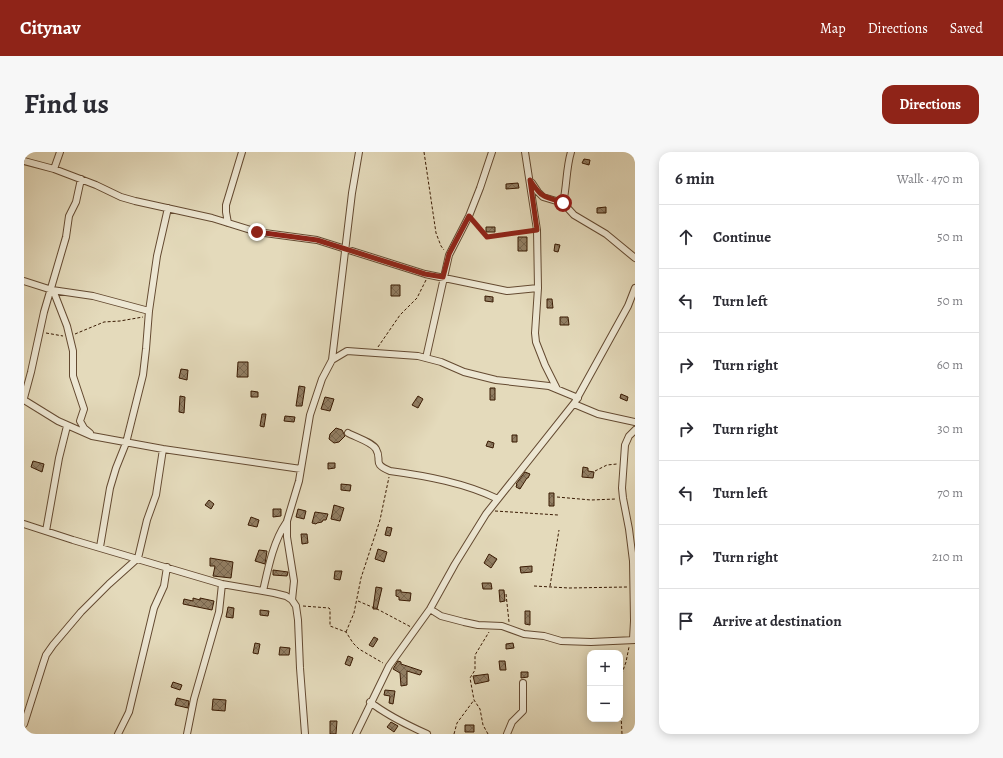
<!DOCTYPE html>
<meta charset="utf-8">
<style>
:root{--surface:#fff;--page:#f7f7f7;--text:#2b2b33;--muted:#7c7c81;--line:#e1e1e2;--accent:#8f2418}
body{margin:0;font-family:Alegreya,serif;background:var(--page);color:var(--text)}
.controls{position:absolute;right:12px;bottom:12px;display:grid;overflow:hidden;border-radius:8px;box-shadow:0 2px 10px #0003}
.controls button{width:36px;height:36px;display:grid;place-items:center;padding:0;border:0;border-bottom:1px solid var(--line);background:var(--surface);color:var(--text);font:20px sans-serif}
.stop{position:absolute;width:12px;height:12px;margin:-9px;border:3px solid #8f2418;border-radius:50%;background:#fff}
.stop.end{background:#8f2418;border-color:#fff;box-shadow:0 1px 4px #0008}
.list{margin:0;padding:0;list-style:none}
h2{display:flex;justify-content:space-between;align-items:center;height:52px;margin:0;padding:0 16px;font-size:17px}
h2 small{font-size:13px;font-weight:400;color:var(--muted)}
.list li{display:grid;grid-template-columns:26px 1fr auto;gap:12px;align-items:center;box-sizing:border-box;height:64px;padding:0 16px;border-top:1px solid var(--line)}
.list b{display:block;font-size:15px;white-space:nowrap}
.list em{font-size:13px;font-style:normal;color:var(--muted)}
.icon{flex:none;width:22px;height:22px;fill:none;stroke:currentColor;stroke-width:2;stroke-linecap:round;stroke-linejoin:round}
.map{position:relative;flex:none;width:611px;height:582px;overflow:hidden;border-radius:12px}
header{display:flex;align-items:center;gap:24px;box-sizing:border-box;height:56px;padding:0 20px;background:var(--accent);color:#fff}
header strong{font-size:19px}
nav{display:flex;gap:22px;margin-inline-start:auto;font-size:14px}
.intro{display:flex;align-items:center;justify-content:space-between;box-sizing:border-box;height:96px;padding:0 24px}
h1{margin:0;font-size:28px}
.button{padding:10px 18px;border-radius:12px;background:var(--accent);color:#fff;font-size:14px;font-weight:700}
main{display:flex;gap:24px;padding:0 24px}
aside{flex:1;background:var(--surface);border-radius:12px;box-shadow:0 2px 10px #0003}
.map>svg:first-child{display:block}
</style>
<header>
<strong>Citynav</strong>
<nav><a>Map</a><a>Directions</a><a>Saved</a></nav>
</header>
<div class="intro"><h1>Find us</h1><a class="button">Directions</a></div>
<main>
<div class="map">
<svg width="611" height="582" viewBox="0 0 611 582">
<defs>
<pattern id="building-cross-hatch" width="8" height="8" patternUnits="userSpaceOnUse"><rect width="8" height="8" fill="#927e63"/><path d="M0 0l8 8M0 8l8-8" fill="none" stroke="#78664f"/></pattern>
</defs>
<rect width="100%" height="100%" fill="#e4dabb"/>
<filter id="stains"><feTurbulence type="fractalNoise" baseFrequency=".005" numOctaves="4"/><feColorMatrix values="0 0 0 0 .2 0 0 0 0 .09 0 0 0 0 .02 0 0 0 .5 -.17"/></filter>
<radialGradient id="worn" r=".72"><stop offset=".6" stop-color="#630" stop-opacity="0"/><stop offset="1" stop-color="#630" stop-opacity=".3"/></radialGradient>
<path fill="url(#building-cross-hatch)" stroke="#391a03" d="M560,7l6,1 -1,5 -7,-2z
M494,31l1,5 -13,1v-5z
M582,55v6h-9v-5z
M462,75h9v5h-9z
M494,85h9v14h-9z
M531,92l5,1 -2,7 -4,-1z
M367,133h9v11h-9z
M461,144l8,1v5l-8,-1z
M523,147h5l1,9h-6z
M536,165h8l1,8h-9z
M214,210h10v15h-11z
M157,217l7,1 -1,10 -8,-2z
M275,234l6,1 -3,19h-6z
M466,236h5v12h-5z
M227,239l7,1v5h-7z
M597,242l7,3 -1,4 -7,-3z
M156,244l5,1 -1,16 -5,-1z
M394,244l5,3 -5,9 -6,-3z
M301,245l9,2 -4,12 -9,-2z
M238,262h4l-2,13 -4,-1z
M261,264l10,1 -1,5 -10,-1z
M312,276l6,2 3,6 -6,6 -5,1 -5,-4 1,-5z
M488,283h5v7h-5z
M464,289l6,2 -1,5 -7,-2z
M9,309l11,3 -2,8 -11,-5z
M304,311h7v5l-7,1z
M559,315l5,1v3l6,1 -1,6 -11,-1z
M501,320l5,2 -2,4h-1l-7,11 -4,-2 1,-3h-1z
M317,332l10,1 -1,6 -9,-1z
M525,341h5v13h-5z
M185,348l5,4 -3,5 -6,-4z
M310,353l10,3 -4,13 -9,-2z
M249,357h8v7l-8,1z
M274,357l8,2 -2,8 -8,-2z
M291,360l13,2 -2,6h-3l-1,2 -5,1 -1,1 -4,-1z
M227,365l8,3 -2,7 -9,-2z
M363,375l5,1 -2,8 -5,-1z
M277,382h6l1,9 -6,1z
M354,397l9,3 -3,10 -9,-3z
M235,398l8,1 -2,13 -10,-3z
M465,402l8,5 -6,9 -7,-5z
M186,406l23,4 -2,16 -18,-2 2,-10h-5z
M508,414v6l-11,1 -1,-6z
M249,418l15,2 -1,4 -14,-1z
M311,419h7l-2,9 -6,-1z
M458,431h9l1,6h-9z
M352,435l6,1 -5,21h-4z
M372,438h5v2l10,1 -1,8 -11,-1v-3l-3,-1z
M475,438h5l1,11 -5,1z
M169,446l7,2v-2l14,3 -2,9 -29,-6 1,-5 9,2z
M204,455l6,1 -1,10 -7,-1z
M236,458l9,1 -1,5 -8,-1z
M501,459h5v14l-5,-1z
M350,485l4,2 -5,8 -4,-2z
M231,491l5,1 -2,10 -5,-1z
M489,491l1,5 -8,1v-5z
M256,495l10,1 -1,7h-10z
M324,504l5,2 -3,8 -5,-2z
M374,509l3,1v2l21,7 -2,4 -13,-4v14l-6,1 -1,-13 -7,-4z
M475,509h6l1,9h-6z
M497,520h7v5l-7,1z
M464,522l1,7 -14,3 -2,-8z
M149,530l9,3 -2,5 -9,-3z
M361,538l10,1 -2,13 -4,-1 1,-7 -6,-1z
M153,546l12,3 -1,7 -13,-3z
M189,547l13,1 -1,11 -13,-1z
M306,569h7l-1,13h-6z
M367,570l7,4 -4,6 -7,-5z
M441,573h9v7h-9z"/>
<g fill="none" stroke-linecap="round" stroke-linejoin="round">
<g stroke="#644a31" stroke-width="8">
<path id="minor" d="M501,0l12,78 1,58 -3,45 1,9 9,23 12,24
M0,9l30,8 42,16 25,12 14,4 77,17 45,14 60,8 108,34 82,17 31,-3
M30,17l6,-17
M508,31l6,9 5,5 20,6 11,12 32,19 29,24
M539,51c4,-17 3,-35 8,-51
M204,71l-2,-11v-7l16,-53
M0,129l28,9 41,6 56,15
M29,138l14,36 6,25v25l11,33 -4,12 4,7 6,5
M402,206l23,-103 20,-39 11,-28 12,-36
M308,208l15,-9 71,5 23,6 23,10 32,8 53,6 29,12
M0,246l7,-26 13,-60 22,-75 3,-21 7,-14 5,-23
M0,248l34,21 34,15 71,13 138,20
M550,252l24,10 37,8
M324,281c7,4 24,9 28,16 7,12 -5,14 14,22 37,5 75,12 108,28
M0,372l49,16 149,44 52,9 12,3 6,4 4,6 2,14 2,48 5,66
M22,379l13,-73 8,-32
M76,395l10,-59 6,-20 10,-25 17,-68 3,-26 3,-38 8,-55 11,-48
M239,439c5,-22 10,-49 23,-68
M268,448l2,-19 -7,-44v-16l12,-40 11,-66 12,-36 10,-19 20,-167 7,-41
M406,457l11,7 23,6 14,3 24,1 22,8 20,2 17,5 30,1 44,-2
M609,487l1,-18 -1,-60 -4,-32 -6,-31 -1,-10 3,-43 4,-9 6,-6
M346,550c18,14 37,23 57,32
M0,572l19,-60 3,-9 7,-10 28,-33 28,-28 29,-26 9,-38 9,-25 7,-46
M94,582l11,-22 25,-104 10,-22 3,-19
M163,582l7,-35 25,-87 3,-28
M332,582l33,-68 41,-57 25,-45 31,-50 89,-112 53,-96 7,-18
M483,582l5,-12 11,-11v-28"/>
</g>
<path stroke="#391a03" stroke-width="1" stroke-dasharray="3 2" stroke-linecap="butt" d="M400,0l12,81 5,13 3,4
M449,69l14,16 43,-6
M22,181l17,3
M51,182l29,-12 16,-1 23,-4
M354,195l22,-32 17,-17 9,-18
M571,319l12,-6 10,-1
M533,345l34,3 25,-1
M471,359l63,4
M510,434l35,2 58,-1
M526,434l9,-56
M482,442l3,28
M334,449l21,9 32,17
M279,454l26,2 1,1v17l16,6 7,11 6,6 24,14
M322,480l8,-19 7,-35 19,-58 9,-43
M596,527l6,-17 3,-15
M596,544l2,38
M430,582l3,-11 17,-23
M464,582l-5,-9 -3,-16 -6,-9 -4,-22 5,-8v-15l14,-23"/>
<use href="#minor" stroke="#ede7d3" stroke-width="6"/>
</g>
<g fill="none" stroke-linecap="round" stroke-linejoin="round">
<path stroke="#8f2418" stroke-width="5" d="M233,80l60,8 108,34 18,3 6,-23 20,-38 18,21 50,-7 -7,-50c13,20 13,15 33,23"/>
</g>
<rect width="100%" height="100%" filter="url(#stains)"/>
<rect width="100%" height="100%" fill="url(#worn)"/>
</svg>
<div class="controls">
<button>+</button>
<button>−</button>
</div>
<div class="stop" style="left:539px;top:51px"></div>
<div class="stop end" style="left:233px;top:80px"></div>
</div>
<aside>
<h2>6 min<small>Walk · 470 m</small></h2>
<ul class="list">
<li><svg class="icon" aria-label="ahead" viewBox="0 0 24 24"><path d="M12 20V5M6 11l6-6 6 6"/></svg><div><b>Continue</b></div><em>50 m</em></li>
<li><svg class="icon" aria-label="left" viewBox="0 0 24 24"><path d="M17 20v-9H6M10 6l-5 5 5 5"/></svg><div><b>Turn left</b></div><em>50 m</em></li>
<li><svg class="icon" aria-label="right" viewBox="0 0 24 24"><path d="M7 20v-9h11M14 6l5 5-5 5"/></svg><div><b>Turn right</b></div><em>60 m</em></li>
<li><svg class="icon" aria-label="right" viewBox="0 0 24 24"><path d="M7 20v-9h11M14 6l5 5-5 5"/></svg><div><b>Turn right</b></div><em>30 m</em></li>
<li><svg class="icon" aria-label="left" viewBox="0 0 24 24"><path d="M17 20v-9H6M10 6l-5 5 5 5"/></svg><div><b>Turn left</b></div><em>70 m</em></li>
<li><svg class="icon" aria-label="right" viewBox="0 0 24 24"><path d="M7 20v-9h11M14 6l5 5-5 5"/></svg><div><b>Turn right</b></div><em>210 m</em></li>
<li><svg class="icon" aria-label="arrive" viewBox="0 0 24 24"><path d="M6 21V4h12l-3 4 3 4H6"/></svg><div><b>Arrive at destination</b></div></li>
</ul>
</aside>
</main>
